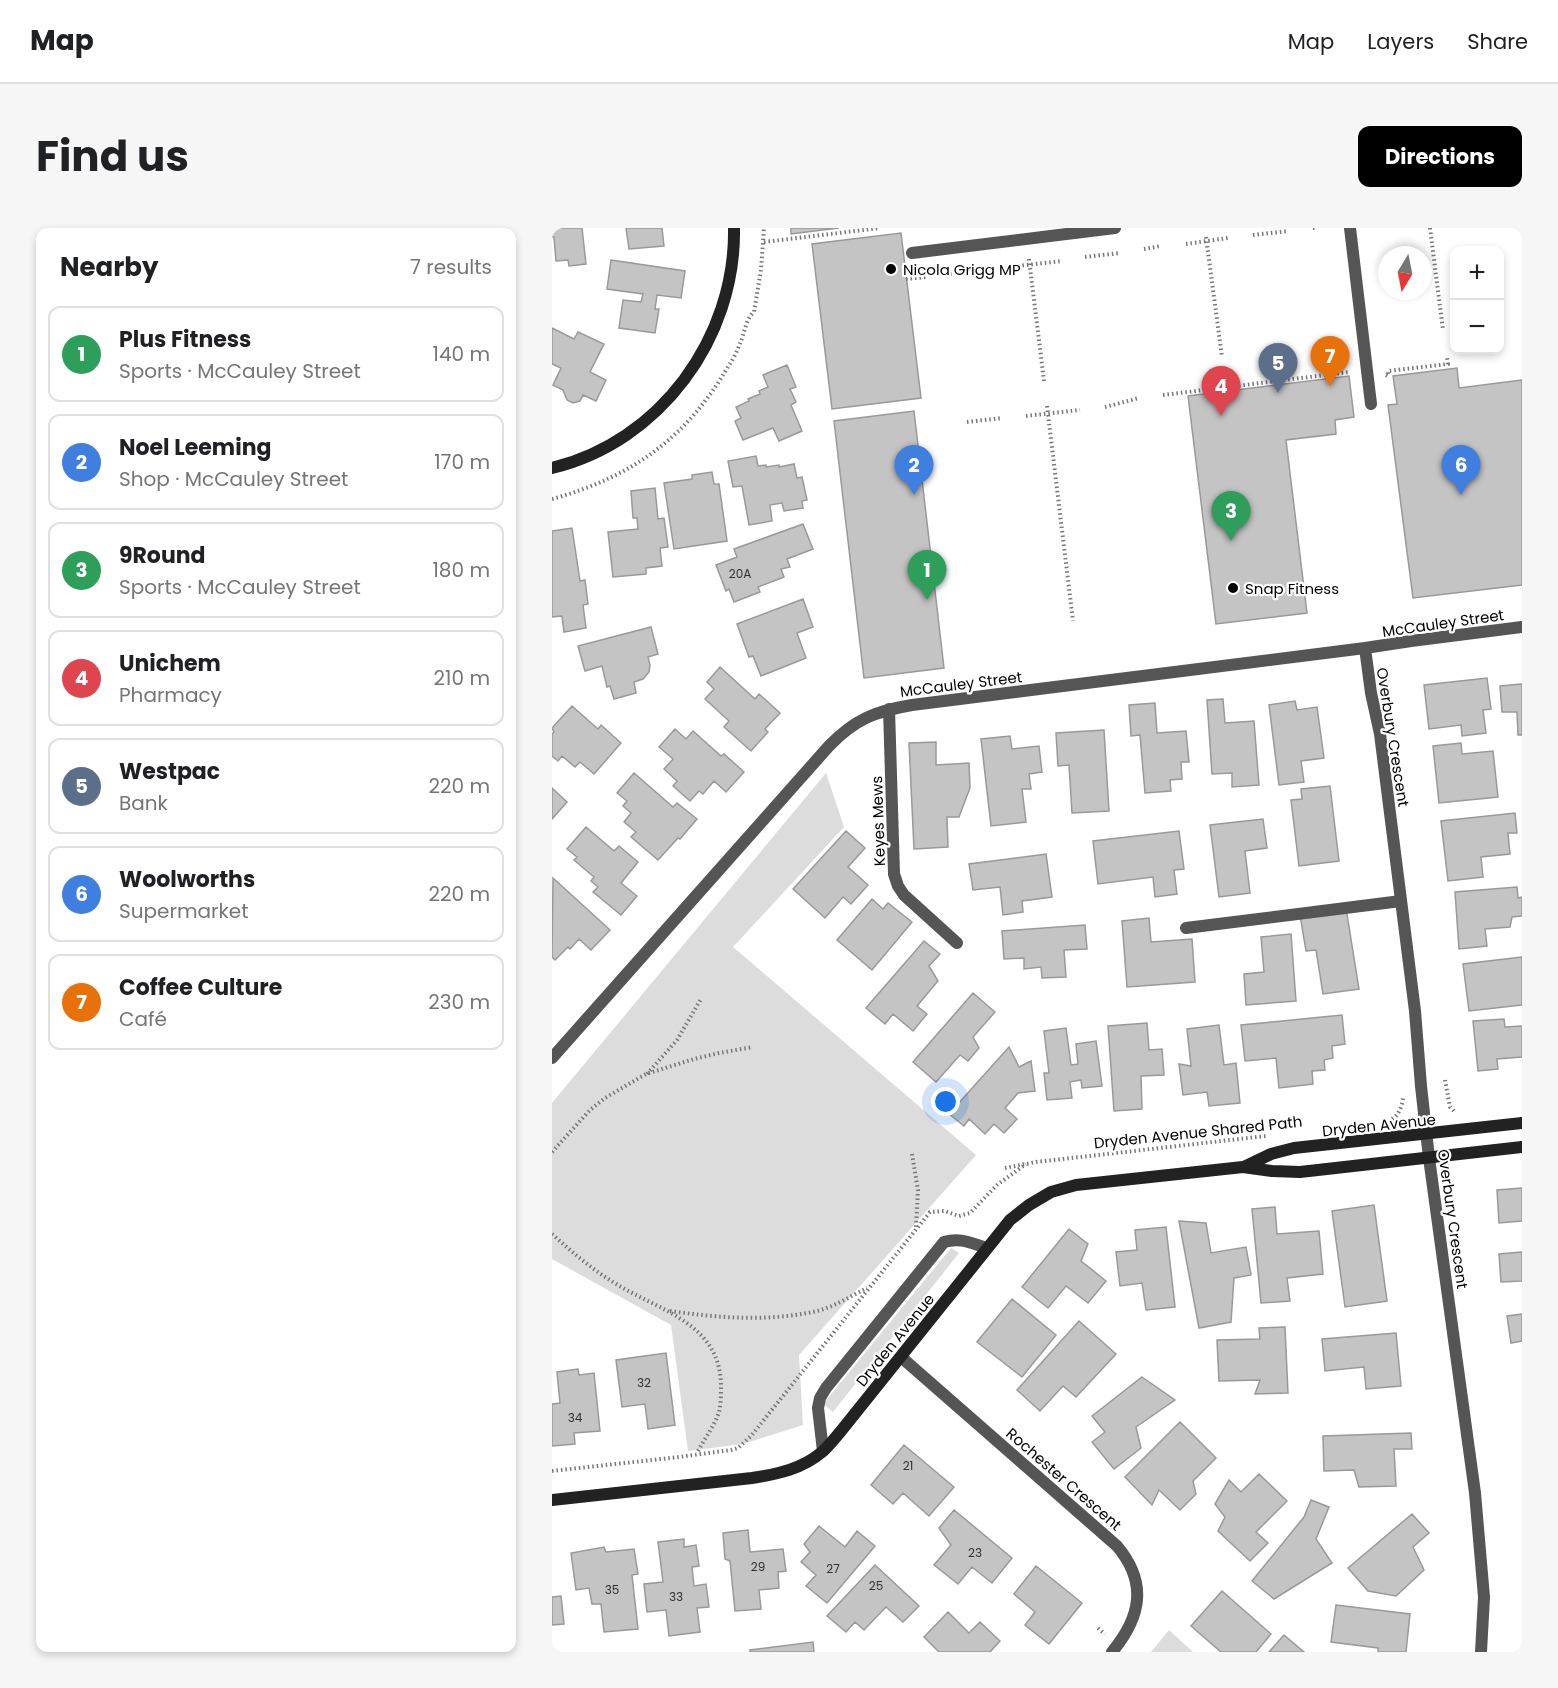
<!DOCTYPE html>
<meta charset="utf-8">
<style>
:root{--surface:#fff;--page:#f6f6f6;--text:#202124;--muted:#757577;--line:#e0e0e0;--accent:#000}
body{margin:0;font-family:Poppins,sans-serif;background:var(--page);color:var(--text)}
.controls{position:absolute;right:18px;top:18px;display:grid;overflow:hidden;border-radius:12px;box-shadow:0 3px 9px #0003}
.controls button{width:54px;height:54px;display:grid;place-items:center;padding:0;border:0;border-bottom:2px solid var(--line);background:var(--surface);color:var(--text);font:30px sans-serif}
.compass{position:absolute;left:826px;top:18px;width:54px;height:54px;border-radius:50%;background:var(--surface);box-shadow:0 3px 9px #0003;rotate:190deg}
.you{position:absolute;left:394px;top:874px;width:21px;height:21px;margin:-15px;border:4px solid #fff;border-radius:50%;background:#1a73e8;box-shadow:0 0 0 9px #1a73e833}
.badge{display:grid;place-items:center;width:39px;height:39px;border-radius:50%;background:var(--accent);color:#fff;font-size:20px;font-weight:700}
.pin{position:absolute;translate:-50% -50px;filter:drop-shadow(0 2px 3px #0008)}
.pin::after{content:'';position:absolute;top:32px;width:21px;height:18px;background:inherit;clip-path:polygon(0 0,100% 0,50% 100%)}
.list{margin:0;padding:0;list-style:none}
h2{display:flex;justify-content:space-between;align-items:center;height:78px;margin:0;padding:0 24px;font-size:26px}
h2 small{font-size:20px;font-weight:400;color:var(--muted)}
.list li{display:grid;grid-template-columns:39px 1fr auto;gap:18px;align-items:center;box-sizing:border-box;height:96px;margin:0 12px 12px;padding:0 12px;border:2px solid var(--line);border-radius:12px}
.list b{display:block;font-size:22px;white-space:nowrap}
.list p{margin:0;font-size:20px;white-space:nowrap;color:var(--muted)}
.list em{font-size:20px;font-style:normal;color:var(--muted)}
.map{position:relative;flex:none;width:970px;height:1424px;overflow:hidden;border-radius:12px}
header{display:flex;align-items:center;gap:36px;box-sizing:border-box;height:84px;padding:0 30px;background:var(--surface);border-bottom:2px solid var(--line)}
header strong{font-size:28px}
nav{display:flex;gap:33px;margin-inline-start:auto;font-size:21px}
.intro{display:flex;align-items:center;justify-content:space-between;box-sizing:border-box;height:144px;padding:0 36px}
h1{margin:0;font-size:42px}
.button{padding:15px 27px;border-radius:12px;background:var(--accent);color:#fff;font-size:21px;font-weight:700}
main{display:flex;gap:36px;padding:0 36px}
aside{flex:1;background:var(--surface);border-radius:12px;box-shadow:0 3px 9px #0003}
.map>svg:first-child{display:block}
</style>
<header>
<strong>Map</strong>
<nav><a>Map</a><a>Layers</a><a>Share</a></nav>
</header>
<div class="intro"><h1>Find us</h1><a class="button">Directions</a></div>
<main>
<aside>
<h2>Nearby<small>7 results</small></h2>
<ul class="list">
<li><span class="badge" style="background:#2e9e5b">1</span><div><b>Plus Fitness</b><p>Sports · McCauley Street</p></div><em>140 m</em></li>
<li><span class="badge" style="background:#3f7fe0">2</span><div><b>Noel Leeming</b><p>Shop · McCauley Street</p></div><em>170 m</em></li>
<li><span class="badge" style="background:#2e9e5b">3</span><div><b>9Round</b><p>Sports · McCauley Street</p></div><em>180 m</em></li>
<li><span class="badge" style="background:#e0444e">4</span><div><b>Unichem</b><p>Pharmacy</p></div><em>210 m</em></li>
<li><span class="badge" style="background:#5c6f8a">5</span><div><b>Westpac</b><p>Bank</p></div><em>220 m</em></li>
<li><span class="badge" style="background:#3f7fe0">6</span><div><b>Woolworths</b><p>Supermarket</p></div><em>220 m</em></li>
<li><span class="badge" style="background:#e8710a">7</span><div><b>Coffee Culture</b><p>Café</p></div><em>230 m</em></li>
</ul>
</aside>
<div class="map">
<svg width="970" height="1424" viewBox="0 0 970 1424">
<rect width="100%" height="100%" fill="#fff"/>
<path fill="#dcdcdc" d="M274,545l18,54 -111,120 243,208 -177,200 4,70 -60,19 -55,7 -17,-126 -119,-66v-156z
M399,1020l8,5 -126,159 -10,-8z
M617,1402l24,22h-42z"/>
<path fill="#c4c4c4" stroke="#999" stroke-width="1.5" d="M0,0h30l4,36 -17,2 -1,-6 -12,1 -2,-24h-2z
M74,0h36l2,18 -35,3z
M239,0h48l-48,6z
M349,5l20,165 -89,11 -20,-165z
M59,32l74,11 -4,27 -24,-3 -2,14h4l-4,24 -36,-5 4,-28 18,2 2,-8 -36,-5z
M0,100l22,11 4,-7 26,12 -14,28 16,8 -10,21 -13,-6 -3,6 -7,2 -6,-3 -4,-10 -10,-5 8,-17 -9,-4z
M235,137l9,22 -6,2 6,13 -5,3 11,26 -23,10 -6,-13 -30,12 -8,-19 6,-3 -5,-11 13,-6 -1,-2 12,-5 -1,-3 9,-4 -5,-12z
M905,140l2,20 63,-8v205l-109,13 -25,-193 9,-1 -4,-28z
M797,148l5,41 -19,3 1,14 -50,6 21,173 -91,11 -28,-228z
M362,183l30,257 -80,10 -30,-257z
M204,228l2,10 8,-1v2l13,-2v2l15,-3 3,14 5,-1 5,23 -5,1 1,7 -19,3 -2,-8 -12,2 2,16 -23,4 -7,-39 -9,1 -5,-26z
M160,244l2,12h5l8,57 -53,8 -10,-66 28,-4v-4z
M103,260l3,31 6,-1 4,29 -8,1 2,18 -16,2v6l-33,3 -5,-45 30,-3 -1,-11h-4l-2,-27z
M251,296l10,25 -26,10 3,8 -9,2 3,8 -26,10 2,5 -26,10 -5,-13 -3,2 -10,-26 21,-8 -3,-8z
M20,300l8,53 5,-1 3,24 -5,1 3,23 -22,4 -2,-16 -10,1v-86z
M251,371l10,28 -16,6 9,25 -45,18 -8,-20 -4,1 -12,-33z
M99,399l7,27 -10,3 2,8 -1,7 -6,7 -9,3 2,11 -22,6 -4,-13 -3,1 -5,-21 -17,5 -7,-25z
M168,439l35,32 4,-5 21,19 -15,16 3,3 -17,19 -27,-24 5,-6 -24,-22 9,-10 -7,-7z
M935,450l4,31 -8,1 3,23 -24,3 -1,-11 -32,4 -5,-44z
M970,456v51h-4l-1,-23h-15l-2,-26z
M671,471l2,24 29,-2 5,64 -27,2v-14l-20,1 -5,-74z
M743,473l2,9 20,-3 7,51 -23,3 3,21 -25,3 -10,-80z
M603,475l2,30 29,-2 3,31h-8l1,17 -12,1 1,11 -26,2 -5,-58 -9,1 -2,-31z
M20,478l26,23 3,-4 20,18 -27,31 -14,-12 -5,5 -13,-11 -4,5 -6,-5v-22l2,-2 -2,-4z
M123,501l11,10 7,-8 28,25 3,-2 20,18 -18,20 -12,-11 -11,13 -4,-3 -9,10 -17,-15 4,-5 -13,-12 9,-10 -14,-12z
M552,502l5,81 -37,2 -3,-48 -11,1 -2,-33z
M458,508l2,13 27,-3 3,26 -13,2 2,15h-9l4,33 -35,4 -10,-87z
M384,514v23l33,-2 1,25 -11,29h-12l1,30 -34,2 -5,-106z
M909,515l1,11 31,-3 5,46 -59,6 -6,-57z
M82,545l39,34 4,-4 20,16 -17,20 -2,-1 -20,22 -27,-23 5,-5 -12,-10 7,-9 -8,-7 4,-5 -10,-8z
M778,558l9,75 -40,5 -8,-66 11,-1 -1,-10z
M0,560l15,14 -15,17z
M963,585l2,20h-9l2,21 -29,3 2,20 -35,4 -7,-60z
M711,591l4,29 -22,3 5,42 -31,4 -9,-72z
M34,599l28,24 5,-5 19,16 -17,21 16,13 -16,19 -28,-23 5,-5 -7,-6 3,-4 -20,-17 3,-3 -10,-8z
M294,603l19,17 -17,19 20,18 -17,19 -8,-7 -18,21 -32,-29z
M627,603l5,38 -10,1 3,24 -22,3 -2,-20 -55,7 -5,-43z
M494,626l6,43 -30,4 1,11 -20,3 -3,-28 -27,3 -4,-26z
M1,650l57,52 -19,20 -12,-11 -9,10 -2,-2 -13,13 -3,-3z
M965,659l1,11 4,-1v19l-10,1 -2,10 -25,2 2,17 -28,3 -4,-57z
M320,671l11,10 5,-6 24,19 -40,48 -35,-30z
M794,680l13,81 -36,5 -7,-44 -10,1 -6,-36z
M597,690l2,24 41,-3 3,43 -68,5 -5,-66z
M533,697l2,24 -23,1 2,27 -24,1 -1,-11 -17,2v-11l-20,1 -2,-28z
M739,706l5,67 -50,4 -2,-31 20,-2 -3,-35z
M372,713l16,13 -11,12 9,15 -21,25 10,8 -14,17 -20,-17 -8,10 -19,-16z
M970,729v48l-53,6 -6,-47z
M421,765l22,19 -22,25 6,11 -11,13 -8,-6 -24,27 -23,-20z
M790,787l3,29 -13,2 1,12 -9,2 1,10 -13,1 1,13 -34,4 -3,-30 -31,3 -4,-36z
M952,791l1,8 17,-1v31l-25,2 1,10 -20,2 -5,-50z
M595,795l2,27 13,-1 2,26 -23,1 1,33 -28,2 -6,-85z
M667,797l5,40 12,-2 4,40 -31,3 -2,-14 -24,3 -4,-31 12,2 -4,-37z
M514,800l5,37 7,-1 -2,-20 20,-3 6,45 -20,2 -1,-8 -11,2 2,16 -25,2 -3,-27h5l-5,-42z
M457,819l10,20 12,-6 4,30 -17,2 -13,15 12,11 -13,14 -10,-9 -9,10 -16,-15 -5,7 -15,-12z
M970,960v33l-23,2 -2,-33z
M822,977l13,96 -42,6 -13,-96z
M723,979l2,27 42,-3 4,43 -36,4 3,23 -29,2 -9,-94z
M627,993l27,2 5,30 35,-6 5,28 -17,3 -3,44 -32,6z
M614,999l9,80 -29,3 -4,-27 -22,3 -4,-34 21,-2 -2,-20z
M517,1001l19,15 -7,17 25,20 -18,22 -22,-17 -18,22 -26,-21z
M970,1024v29l-21,1 -2,-28z
M460,1071l44,36 -34,42 -45,-35z
M970,1086v27l-11,2 -4,-27z
M527,1093l37,33 -40,43 -13,-11 -23,25 -23,-21z
M733,1099l3,66 -33,1 5,-14 -41,1 -2,-41 43,-1 -1,-11z
M844,1105l5,53 -35,3 -2,-22 -39,4 -3,-32z
M114,1125l9,72 -27,4 -3,-25 -23,3 -6,-47z
M26,1141l1,6 15,-2 6,58 -26,2 1,11 -23,2v-42l8,-1 -3,-31z
M590,1149l33,23 -39,27 5,21 -27,21 -22,-27 13,-10 -13,-16z
M628,1194l36,36 -23,23 3,13 -16,16 -21,-20 -7,15 -27,-28z
M859,1205l1,16h-18l2,37 -37,1 -5,-17 -30,1 -1,-35z
M352,1217l50,42 -25,29 -26,-23 -10,11 -22,-19z
M707,1246l28,27 -31,31 12,11 -18,18 -32,-30 7,-14 -10,-13 14,-24 12,12z
M759,1272l18,7 -13,32 16,24 -58,36 -22,-18 52,-64z
M402,1282l58,48 -20,25 -20,-16 -14,17 -24,-19 17,-20 -12,-17z
M860,1286l17,19 -16,14 11,23 -28,26 -28,-5 -20,-23z
M267,1298l26,21 12,-16 18,15 -48,57 -21,-17 10,-11 -15,-13 9,-10 -6,-8z
M196,1302l2,22 33,-3 3,22 -8,1 1,16 -20,2 2,19 -26,2 -5,-50 -5,-2 -2,-26z
M132,1311v8l12,-2 3,21 -7,1 2,19 12,-2 3,23 -12,1 3,24 -31,4 -3,-26 -19,2 -3,-28 19,-2 -5,-40z
M52,1319l2,5 28,-3 4,25 -6,1 6,54 -34,3 -3,-28h-9l-3,-16 -13,2 -5,-37z
M323,1337l44,41 -16,16 -17,-15 -22,23 -9,-8 -9,10 -19,-16z
M484,1338l46,37 -33,41 -24,-19 10,-13 -21,-18z
M670,1363l49,43 -15,18h-35l-30,-26z
M9,1368l3,28 -12,1v-28z
M784,1377l74,9 -4,38h-28v-4l-47,-6z
M396,1384l21,21 11,-11 20,19 -10,11h-51l-15,-15z
M732,1407l20,17h-35z
M261,1414l1,10h-64v-2z"/>
<g fill="none" stroke-linecap="round" stroke-linejoin="round">
<path stroke="#777" stroke-width="4" stroke-dasharray="1.5 3" stroke-linecap="butt" d="M761,0h3
M878,0l13,102
M701,7l35,-4
M654,9l16,120
M212,14l116,-14
M634,16l42,-6
M592,21l17,-3
M533,29l35,-4
M477,31l15,122
M457,39l53,-6
M398,46l35,-4
M354,51l20,-2
M834,147l2,1v-5l60,-7 -1,-7
M611,167l187,-23
M495,178l26,215
M553,179l34,-9
M474,188l54,-6
M415,194l35,-4
M0,271c80,-22 135,-61 177,-134 5,-7 9,-16 12,-24 4,-10 5,-22 13,-29l7,-42 3,-42
M95,846l30,-34 24,-41
M893,852l5,27 5,5
M840,891c7,-4 10,-13 11,-21
M0,924l38,-42 15,-12 41,-24 48,-15 25,-6 34,-6
M360,926l6,36 -2,37
M453,940l31,-6 230,-26
M0,1006c21,19 42,37 66,51 43,26 102,39 103,100 0,9 0,19 -2,27 -5,15 -15,27 -22,41
M118,1083c49,7 99,11 147,0 17,-4 34,-15 50,-23
M0,1243l127,-14 52,-7 7,-2 13,-12 179,-224 15,-1 14,5 11,-3 27,-28 29,-21
M546,1400l7,6"/>
<path stroke="#555" stroke-width="12" d="M798,0l21,176
M360,25l203,-25
M634,700l215,-27
M271,1223l-5,-43 2,-10 6,-10 118,-146c16,-5 27,1 43,6"/>
<path stroke="#555" stroke-width="12" d="M813,420l6,45 9,41 35,277 6,75 8,72 46,335 9,104 -3,55
M337,481l5,165 4,12 6,9 53,48
M0,830l277,-312c26,-27 47,-35 83,-41l453,-57 46,-7 111,-14
M349,1129l216,189c31,37 24,71 -5,106"/>
<path stroke="#222" stroke-width="12" d="M0,240c108,-26 184,-130 182,-240
M692,939l27,-13 23,-6 228,-25
M0,1272l200,-22c26,-4 50,-9 70,-26 7,-6 13,-14 19,-21l169,-211 19,-15 22,-13 25,-7 167,-18 29,4 28,1 222,-25"/>
</g>
<g fill="#000" stroke="#fff" stroke-width="2">
<circle cx="339" cy="41" r="6"/>
<circle cx="681" cy="360" r="6"/>
</g>
<g text-anchor="middle" dominant-baseline="central" stroke-width="4.5" stroke-linejoin="round" paint-order="stroke">
<g font-size="12" fill="#313131">
<text x="188" y="345">20A</text>
<text x="92" y="1154">32</text>
<text x="23" y="1189">34</text>
<text x="356" y="1237">21</text>
<text x="423" y="1324">23</text>
<text x="206" y="1338">29</text>
<text x="281" y="1340">27</text>
<text x="324" y="1357">25</text>
<text x="60" y="1361">35</text>
<text x="124" y="1368">33</text>
</g>
<g font-size="15" fill="#000" stroke="#fff" text-anchor="start">
<text x="351" y="41">Nicola Grigg MP</text>
<text x="693" y="360">Snap Fitness</text>
</g>
<g font-size="15" fill="#000" stroke="#fff">
<text transform="translate(891 395) rotate(-8)">McCauley Street</text>
<text transform="translate(409 456) rotate(-7)">McCauley Street</text>
<text transform="translate(841 509) rotate(81)">Overbury Crescent</text>
<text transform="translate(326 593) rotate(-92)">Keyes Mews</text>
<text transform="translate(827 897) rotate(-6)">Dryden Avenue</text>
<text transform="translate(646 904) rotate(-6)">Dryden Avenue Shared Path</text>
<text transform="translate(901 991) rotate(82)">Overbury Crescent</text>
<text transform="translate(343 1112) rotate(-51)">Dryden Avenue</text>
<text transform="translate(512 1251) rotate(41)">Rochester Crescent</text>
</g>
</g>
</svg>
<div class="controls">
<button>+</button>
<button>−</button>
</div>
<svg class="compass" viewBox="-18 -18 36 36"><path d="M0-13l5 13h-10z" fill="#e53935"/><path d="M0 13l5-13h-10z" fill="#757577"/></svg>
<div class="you"></div>
<div class="pin badge" style="left:375px;top:372px;background:#2e9e5b">1</div>
<div class="pin badge" style="left:362px;top:267px;background:#3f7fe0">2</div>
<div class="pin badge" style="left:679px;top:313px;background:#2e9e5b">3</div>
<div class="pin badge" style="left:669px;top:188px;background:#e0444e">4</div>
<div class="pin badge" style="left:726px;top:165px;background:#5c6f8a">5</div>
<div class="pin badge" style="left:909px;top:267px;background:#3f7fe0">6</div>
<div class="pin badge" style="left:778px;top:158px;background:#e8710a">7</div>
</div>
</main>
